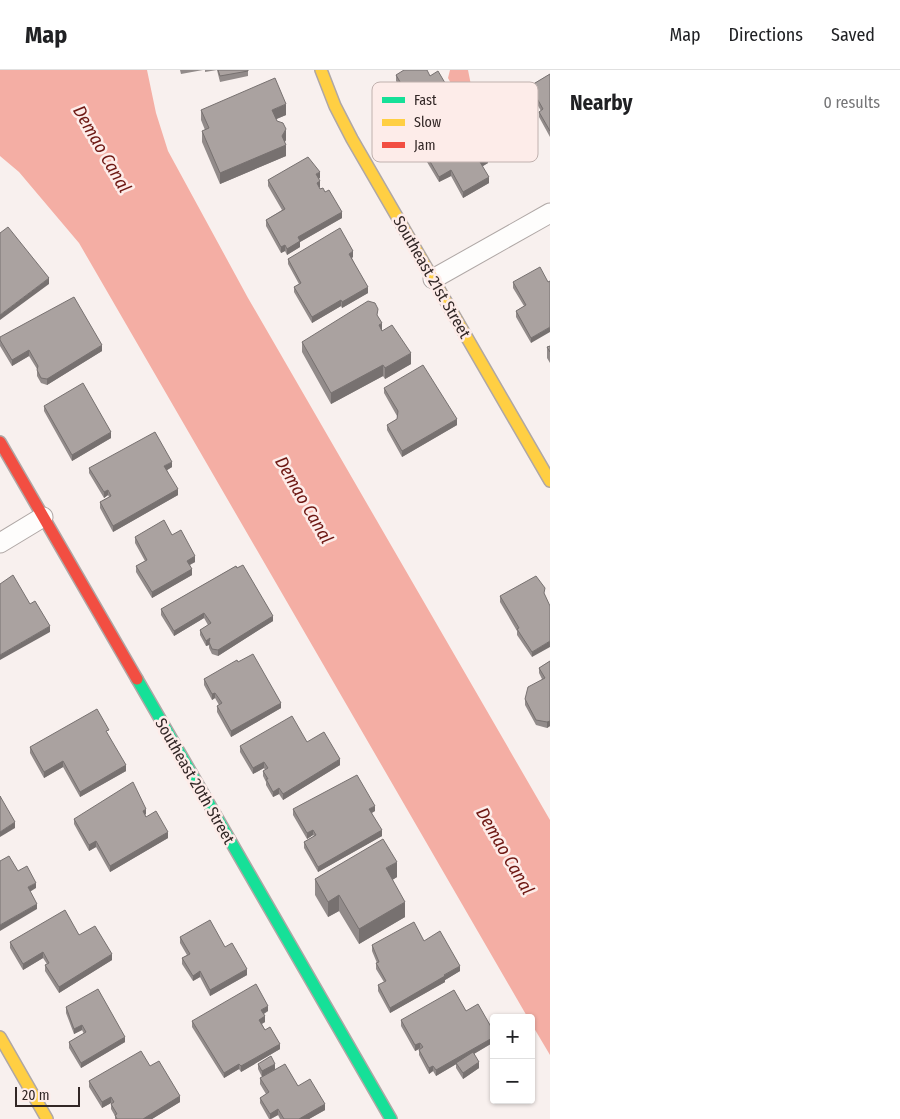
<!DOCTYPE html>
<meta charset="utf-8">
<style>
:root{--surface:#fff;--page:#f2f2f2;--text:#202124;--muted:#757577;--line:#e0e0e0}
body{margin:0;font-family:"Fira Sans Condensed",sans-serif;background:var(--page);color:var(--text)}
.controls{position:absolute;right:15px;bottom:15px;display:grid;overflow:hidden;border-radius:5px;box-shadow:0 1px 4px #0004}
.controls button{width:45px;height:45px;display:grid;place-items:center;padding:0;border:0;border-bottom:1px solid var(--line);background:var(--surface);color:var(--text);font:25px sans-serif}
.scale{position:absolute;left:15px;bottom:12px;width:65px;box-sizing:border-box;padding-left:5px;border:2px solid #322726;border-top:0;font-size:14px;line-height:18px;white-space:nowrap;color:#322726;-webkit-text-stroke:4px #fdece9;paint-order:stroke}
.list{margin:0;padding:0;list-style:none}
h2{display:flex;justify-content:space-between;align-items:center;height:65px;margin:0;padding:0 20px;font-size:21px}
h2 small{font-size:16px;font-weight:400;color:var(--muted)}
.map{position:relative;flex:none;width:550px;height:1049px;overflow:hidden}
header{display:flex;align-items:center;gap:30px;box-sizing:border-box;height:70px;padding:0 25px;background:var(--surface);border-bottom:1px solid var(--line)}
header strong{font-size:24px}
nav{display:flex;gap:28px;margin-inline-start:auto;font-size:18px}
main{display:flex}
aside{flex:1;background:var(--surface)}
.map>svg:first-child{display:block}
</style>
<header>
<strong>Map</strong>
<nav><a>Map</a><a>Directions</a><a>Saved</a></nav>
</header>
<main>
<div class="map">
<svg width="550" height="1049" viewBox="0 0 550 1049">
<rect width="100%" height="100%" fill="#f8f0ee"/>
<path fill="#f4aea4" d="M0,0h147l9,43 12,38 80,147 302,522v235l-19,-32v-5h-3l-449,-775 -60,-71 -19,-16z
M450,0h18l3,15 -2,7 -8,3 -7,-6 -6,-11z"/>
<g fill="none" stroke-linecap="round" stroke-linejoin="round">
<g stroke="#afa7a5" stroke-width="21">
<path id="street" d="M433,209l117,-66
M0,473l43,-26"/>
</g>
<g stroke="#afa7a5" stroke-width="14">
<path id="fast" d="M137,609l254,440"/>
</g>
<g stroke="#afa7a5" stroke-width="14">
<path id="slow" d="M321,0l14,36 17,33 198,342
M0,967l47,82"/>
</g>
<g stroke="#afa7a5" stroke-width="14">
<path id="jam" d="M0,372l137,237"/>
</g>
<use href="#street" stroke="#fefdfc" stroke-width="19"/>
<use href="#fast" stroke="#16e098" stroke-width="11"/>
<use href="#slow" stroke="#ffcf43" stroke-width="11"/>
<use href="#jam" stroke="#f24e42" stroke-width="11"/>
</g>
<path fill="#928b8a" d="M180,0h23l-22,4z
M205,0h12l-12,2z
M217,0h31v6l-28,6z
M550,4v63l-11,-20v-5l2,-1 -11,-19v-6z
M396,5l34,1 18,18 -6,4 6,16 -36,22 -15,-27v-5l9,-6 -10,-17z
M201,40l85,5 -10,4 10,21 -1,2 1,14 -66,28 -18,-42v-11l3,-1 -4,-10z
M469,75l19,18 -6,3 7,17 -26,15 -12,-22 -12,6 -15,-25v-6z
M319,108l1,9h-1l23,31 -42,24v5l-13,8 -2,-4 -4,2 -15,-27v-6l16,-10 -14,-24v-6l52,-2z
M353,187l-1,1 16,35 -26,15 -1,-2 -29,17 -18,-31v-5l5,-3 -11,-20v-5z
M513,212h35l-17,61 -15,-26v-6l8,-5 -11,-18z
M378,247l4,14 29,33 -26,15 -2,-3 -52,28 -29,-52v-10z
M0,267l102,14 -55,34 -6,-2 -4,-7v-7l-8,-13 -17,10 -12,-20z
M550,276v17l-3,-5v-11z
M384,318l73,37 -55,32 -15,-27v-5l10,-6v-3l-13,-23z
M44,336l67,32 -39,23 -28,-50z
M172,397l-5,3 11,25 -65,37 -13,-24v-6l9,-5 -1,-2 -4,3 -15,-25v-5z
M172,465l23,27 -5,3 2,10 -40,23 -16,-26v-6l9,-5 -10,-18v-6z
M236,496l37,55 -55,35 -6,-2 -3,-6v-3l-3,1 -6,-11v-5l8,-5 -4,-7 -30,18 -13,-21v-6z
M545,524l-13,63 -15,-22v-4l-17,-29v-6z
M550,591v65l-3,2 -11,-3 -11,-20v-6l17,-20 -3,-6v-5z
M238,592l43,46 -50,29 -14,-25v-6l2,-1 -4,-7 -3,2 -8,-15v-6z
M109,666l17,35 -46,26 -17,-30 -19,11 -14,-25v-6z
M307,672l33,23 -57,35 -4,-6 -6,3 -7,-12v-3l-3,-6v-5l2,-1 -1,-2 -11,6 -13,-22v-6z
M293,739l82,2 -3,2 10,23 -64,36 -14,-24v-6l10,-6 -1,-1 -6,4 -14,-24z
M146,744l-1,1 1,2 22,21 -58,34 -14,-25 -7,4 -15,-27v-5z
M397,807l-5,3 13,37 -46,27 -20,-33 -11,6 -13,-22v-16z
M79,865l33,25 -53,33 -14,-22v-6l2,-1 -4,-6 -20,12 -13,-22v-6z
M180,867l67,38 -37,21 -10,-19 -7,4 -11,-17v-6l5,-3 -7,-12z
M424,871l36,30 -15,9v2l-55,31 -12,-22v-6l6,-3 -8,-13v-6h1l-5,-12v-6z
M66,937l59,35 -44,26 -12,-20v-6l15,-8 -2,-4 -8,4 -8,-21z
M268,941l-4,3 1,8 -3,2 3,6 15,19 -39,23 -2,-3 -15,9 -32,-51v-6z
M466,941l28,21v10l-20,12 5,14 -16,11 -7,-11v-4l-20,12 -3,-5 -4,3 -10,-19v-5l1,-1 -5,2 -14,-25v-6z
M258,994l17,5 23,17 27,24 -16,9h-29l-2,-4 -7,4h-2l-9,-16v-5l6,-4 -6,-10v-6l2,-1 -4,-8z
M150,996l30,36 -28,17h-37v-3l-4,-7v-6l-9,5 -13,-21v-6z"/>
<path fill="#777170" d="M448,18v6l-9,5v-6z
M286,34v11l-14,6v-11z
M448,39v5l-36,22v-6z
M286,59v11l-4,6v-10z
M286,75v11l-66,28v-11z
M488,87v6l-8,5v-6z
M451,100v6l-12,6v-5z
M320,102v6l-4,2v-6z
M489,107v6l-26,15v-6z
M320,111v6l-3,2v-6z
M342,142v6l-42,24v5l-13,8v-6l11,-12z
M285,175v6l-4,2v-6z
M353,181v6l-4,2v-5z
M49,208v6l-49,36v-5z
M368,217v6l-26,15v-6z
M341,230v6l-29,17v-6z
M382,253v11l-3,-9z
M550,257v5l-19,11v-5z
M102,275v6l-55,34v-6z
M29,280v6l-17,10v-6z
M411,283v11l-26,15v-11z
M383,295v11l-52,28v-11z
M457,349v6l-55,32v-6z
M111,362v6l-39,23v-6z
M172,392v5l-8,5v-6z
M178,419v6l-65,37v-6z
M108,420v5l-4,3v-6z
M195,486v6l-8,4v-5z
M192,499v6l-40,23v-6z
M204,543v5l-30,18v-5z
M273,546v5l-55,35v-6z
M50,556v6l-50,28v-5z
M210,568l-1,7 -3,1v-5z
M550,571v6l-18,10v-5z
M215,623v5l-3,2v-6z
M281,633v5l-50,29v-6z
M550,651v5l-3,2v-6z
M340,689v6l-57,35v-6z
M63,691v6l-19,11v-6z
M264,692v6l-11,6v-6z
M126,695v6l-46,26v-5z
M279,718v6l-6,3v-5z
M375,736v5l-6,3v-5z
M146,739v5l-3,2v-5z
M15,752v6l-15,9v-5z
M313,760v5l-6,4v-6z
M382,760v6l-64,36v-5z
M168,762v6l-58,34v-6z
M96,771v6l-7,4v-6z
M397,792v15l-11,7v-16z
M36,813v5l-8,5v-6z
M339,825v16l-11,6v-15z
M405,832v15l-46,27v-15z
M37,834v5l-37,22v-6z
M43,882v6l-20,12v-6z
M112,884v6l-53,33v-6z
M460,896v5l-15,9v2l-55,31v-5z
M247,899v6l-37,21v-6z
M200,901v6l-7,4v-5z
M268,936v5l-7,4v-5z
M265,946v6l-6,3v-5z
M82,955v5l-8,4v-5z
M125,967v5l-44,26v-5z
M494,967v5l-58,34v-6z
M420,973v5l-5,3v-6z
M280,974v5l-39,23v-6z
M479,992v6l-16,11v-6z
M239,994v5l-15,9v-5z
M275,994v5l-13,8v-6z
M433,996v5l-4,3v-6z
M180,1026v6l-28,17h-9z
M111,1027v6l-9,5v-6z
M325,1034v6l-16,9h-10z
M278,1039v6l-8,4v-5z"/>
<path fill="#aaa2a0" stroke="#777170" d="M218,0h30v1l-28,5z
M404,0h23l3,6 8,-5 10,17 -9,5 9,16 -36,21 -15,-26 12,-7 -13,-22z
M550,4v57l-11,-19 4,-3 -13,-23z
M275,8l11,26 -14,6 5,11 6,2 3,6 -4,7 4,9 -66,28 -18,-42 7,-3 -8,-18z
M461,60l8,15 9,-5 10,17 -8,5 9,15 -26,15 -12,-22 -12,7 -15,-26z
M308,87l12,15 -4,2 4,7 -3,2 3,6 3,-1 2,4 4,-2 13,22 -44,25 2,4 -13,8 -2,-4 -4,2 -15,-27 19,-11 -17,-29z
M8,157l41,51 -49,37v-82z
M340,158l13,23 -4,3 19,33 -26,15 -1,-2 -29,17 -18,-30 7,-4 -13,-24z
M540,197l8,15 2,-1v46l-19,11 -15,-27 10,-6 -13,-23z
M74,227l28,48 -55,34 -6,-1 -4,-8 1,-4 -9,-16 -17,10 -12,-20v-3z
M368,231l7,2 3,6 -1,6 5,8 -3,2 3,6 10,-6 19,28 -26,15 -2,-3 -52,28 -29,-51z
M550,276v6l-3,-5z
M423,295l34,54 -55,32 -15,-26 10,-6 1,-8 -14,-23z
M83,313l28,49 -39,23 -28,-49z
M155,362l17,30 -8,4 14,23 -65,37 -13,-24 11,-6 -3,-6 -4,2 -15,-24z
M164,450l8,15 9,-5 14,26 -8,5 5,8 -40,23 -16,-26 11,-6 -12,-23z
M243,495l30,51 -55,34 -6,-1 -3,-7 1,-4 -4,3 -6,-11 11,-7 -7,-10 -30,18 -13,-22 75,-43 1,2z
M13,505l17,29 5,-3 15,25 -50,29v-71z
M536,506l9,12 -1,5 6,13v35l-18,11 -15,-23 2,-1 -19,-32z
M253,584l28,49 -50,28 -14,-25 5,-3 -7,-10 -3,1 -8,-15 33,-19 1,2z
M550,591v60l-3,1 -11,-2 -11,-21 3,-12 17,-9 -6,-10z
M97,639l12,21 -3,1 20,34 -46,27 -17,-31 -19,11 -14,-25z
M292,646l15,26 17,-10 16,27 -57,35 -4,-6 -6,4 -7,-13h2l-5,-8 5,-3 -4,-6 -11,6 -13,-22z
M357,705l18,31 -6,3 13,21 -64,37 -14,-25 12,-7 -3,-5 -6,3 -14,-24z
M133,712l13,27 -3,2 3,6 10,-6 12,21 -58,34 -14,-25 -7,4 -15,-26z
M0,726l15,26 -15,10z
M383,769l14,23 -11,6 19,34 -46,27 -20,-34 -11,7 -13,-23z
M9,786l9,15 9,-5 9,17 -8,4 9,17 -37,21v-64z
M65,840l14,25 16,-9 17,28 -53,33 -14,-22 4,-2 -6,-11 -20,12 -13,-22z
M210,850l15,27 7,-4 15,26 -37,21 -10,-19 -7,5 -11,-18 8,-4 -10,-17z
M414,852l10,19 16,-10 20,35 -16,9 1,1 -55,32 -12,-23 8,-4 -10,-18 3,-1 -7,-17z
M256,914l12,22 -7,4 4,6 -6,4 6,10 5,-3 10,17 -39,22 -2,-2 -15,9 -32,-52z
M98,919l27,48 -44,26 -12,-21 17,-10 -4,-7 -8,4 -8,-22z
M454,920l12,21 12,-7 16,28v5l-58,33 -3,-4 -4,2 -10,-18 4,-3 -3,-4 -5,2 -14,-25z
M141,981l9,15 9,-5 21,35 -37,23h-26l-2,-4 2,-1 -6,-10 3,-2 -3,-5 -9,5 -13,-21z
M473,982l6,10 -16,11 -7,-10z
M271,986l4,8 -13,7 -4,-7z
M285,994l13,22 12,-7 15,25 -26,15h-15l-6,-10 -8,5 -10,-16 9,-6 -9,-14z"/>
<g text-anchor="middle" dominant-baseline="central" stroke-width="5" stroke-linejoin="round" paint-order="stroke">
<g font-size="16" fill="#322726" stroke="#fdece9">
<text transform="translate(432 207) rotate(60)">Southeast 21st Street</text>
<text transform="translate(195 711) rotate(60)">Southeast 20th Street</text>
</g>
<g font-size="18" font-style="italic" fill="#6d1712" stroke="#fdece9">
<text transform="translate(102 79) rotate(60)">Demao Canal</text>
<text transform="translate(304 430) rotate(60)">Demao Canal</text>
<text transform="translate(505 781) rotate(60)">Demao Canal</text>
</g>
</g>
<rect x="372" y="12" width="166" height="80" rx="8" fill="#fdece9" stroke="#c0b1ae" stroke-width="1"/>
<rect x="382" y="27" width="23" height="6" fill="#16e098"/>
<rect x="382" y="49" width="23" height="7" fill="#ffcf43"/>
<rect x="382" y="72" width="23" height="6" fill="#f24e42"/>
<g font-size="14" fill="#322726">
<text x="414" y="35">Fast</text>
<text x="414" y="57">Slow</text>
<text x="414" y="80">Jam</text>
</g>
</svg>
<div class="controls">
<button>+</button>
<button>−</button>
</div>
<div class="scale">20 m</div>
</div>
<aside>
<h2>Nearby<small>0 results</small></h2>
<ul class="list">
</ul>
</aside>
</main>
